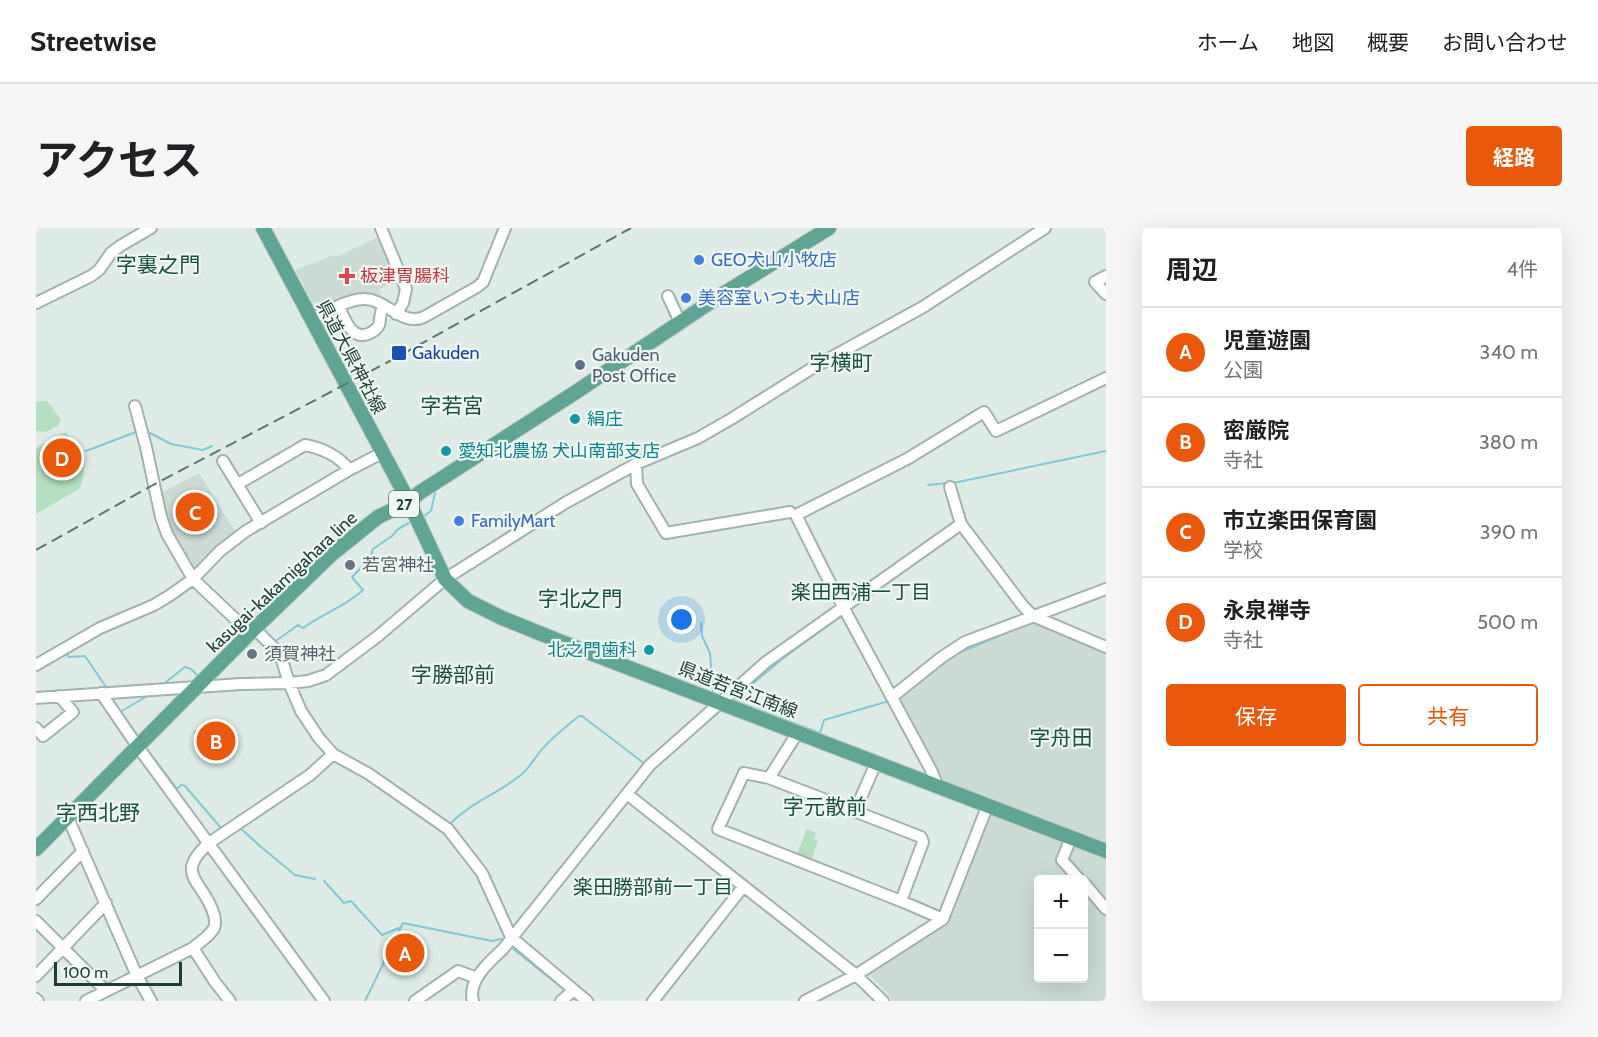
<!DOCTYPE html>
<html lang="ja">
<meta charset="utf-8">
<style>
:root{--surface:#fff;--page:#f6f6f6;--text:#202124;--muted:#757577;--line:#e0e0e0;--accent:#ea580c}
body{margin:0;font-family:Cabin,"Noto Sans JP",sans-serif;background:var(--page);color:var(--text)}
.controls{position:absolute;right:18px;bottom:18px;display:grid;overflow:hidden;border-radius:6px;box-shadow:0 6px 24px #0002}
.controls button{width:54px;height:54px;display:grid;place-items:center;padding:0;border:0;border-bottom:2px solid var(--line);background:var(--surface);color:var(--text);font:30px sans-serif}
.scale{position:absolute;left:18px;bottom:15px;width:128px;box-sizing:border-box;padding-left:6px;border:3px solid #1e3d34;border-top:0;font-size:16px;line-height:21px;white-space:nowrap;color:#1e3d34;-webkit-text-stroke:4px #eff8f3;paint-order:stroke}
.you{position:absolute;left:646px;top:392px;width:21px;height:21px;margin:-15px;border:4px solid #fff;border-radius:50%;background:#1a73e8;box-shadow:0 0 0 9px #1a73e833}
.badge{display:grid;place-items:center;width:39px;height:39px;border-radius:50%;background:var(--accent);color:#fff;font-size:20px;font-weight:700}
.pin{position:absolute;translate:-50% -50%;border:3px solid #fff;box-shadow:0 2px 6px #0006}
.list{margin:0;padding:0;list-style:none}
h2{display:flex;justify-content:space-between;align-items:center;height:78px;margin:0;padding:0 24px;font-size:26px}
h2 small{font-size:20px;font-weight:400;color:var(--muted)}
.list li{display:grid;grid-template-columns:39px 1fr auto;gap:18px;align-items:center;box-sizing:border-box;height:90px;padding:0 24px;border-top:2px solid var(--line)}
.list b{display:block;font-size:22px;white-space:nowrap}
.list p{margin:0;font-size:20px;white-space:nowrap;color:var(--muted)}
.list em{font-size:20px;font-style:normal;color:var(--muted)}
.actions{display:flex;gap:12px;padding:18px 24px}
.actions a{flex:1;padding:14px 0;border:2px solid var(--accent);border-radius:6px;text-align:center;font-size:21px;color:var(--accent)}
.actions .main{background:var(--accent);color:#fff}
.map{position:relative;flex:none;width:1070px;height:773px;overflow:hidden;border-radius:6px}
header{display:flex;align-items:center;gap:36px;box-sizing:border-box;height:84px;padding:0 30px;background:var(--surface);border-bottom:2px solid var(--line)}
header strong{font-size:28px}
nav{display:flex;gap:33px;margin-inline-start:auto;font-size:21px}
.intro{display:flex;align-items:center;justify-content:space-between;box-sizing:border-box;height:144px;padding:0 36px}
h1{margin:0;font-size:42px}
.button{padding:15px 27px;border-radius:6px;background:var(--accent);color:#fff;font-size:21px;font-weight:700}
main{display:flex;gap:36px;padding:0 36px}
aside{flex:1;background:var(--surface);border-radius:6px;box-shadow:0 6px 24px #0002}
.map>svg:first-child{display:block}
</style>
<header>
<strong>Streetwise</strong>
<nav><a>ホーム</a><a>地図</a><a>概要</a><a>お問い合わせ</a></nav>
</header>
<div class="intro"><h1>アクセス</h1><a class="button">経路</a></div>
<main>
<div class="map">
<svg width="1070" height="773" viewBox="0 0 1070 773">
<rect width="100%" height="100%" fill="#deebe6"/>
<path fill="#cddbd5" d="M342,9l20,45 -19,7 2,5h-14l-16,4 -33,14 -23,-42 39,-15 4,1z
M163,245l37,60 -41,37 -24,-38 -10,-39z
M1004,393l66,30v193l-164,-64 -43,-82 37,-31 35,-23z
M951,583l79,31 -6,18 17,19 -39,1v98h46v-91l22,25v89h-214l-4,-7 -21,-22 77,-49z
M1036,617l34,13v46l-40,-43z"/>
<path fill="#b5dfc0" d="M11,173l13,17 -1,7 -13,7 -10,-1v-29z
M30,204c12,21 25,32 13,57l-43,25v-66z
M183,495l13,12 4,14 -4,6h-12l-6,6 -10,-3 -1,-8 -10,-18 3,-3 7,1 3,14 7,5h6l5,-5 -1,-6 -8,-6h-7v-5z
M771,601l9,4 -2,7 4,1 -7,20 -15,-5z"/>
<g fill="none" stroke-linecap="round" stroke-linejoin="round">
<path stroke="#81cad6" stroke-width="2" d="M110,203l25,13 32,6 9,-4
M50,223l50,-19
M892,257l30,-3 148,-31
M385,290l10,-7 4,-18
M809,391l-5,-2 -54,39 -53,44 87,33 4,-13 65,-19
M665,395l1,13 8,17 3,39 3,3
M237,415l25,-18 5,3c19,-14 43,-22 60,-38l-11,-13 17,-17 4,-11 19,-13 6,-7 11,-6
M29,424l4,5 16,-1 21,31
M130,454l19,-15 6,2 7,7
M76,471l7,11
M862,471l56,-44 61,-26
M84,484l29,-17
M93,496l8,11
M659,504l25,-21
M110,520l31,41 4,-4 4,1 36,42 3,1
M603,559l8,-10
M598,565l68,54
M415,595c21,-22 50,-30 72,-50 9,-8 13,-18 21,-26 10,-11 23,-21 35,-31h3l63,48
M203,599l21,19 35,29 20,4
M288,653l20,22 7,-2 31,34 17,-7
M476,720l54,43
M537,769l5,4
M329,773l38,-78 89,18 9,-2"/>
<g stroke="#a1b3ad" stroke-width="14">
<path id="minor" d="M345,0l25,61 -3,14 -7,11
M1070,48l-11,6 11,12
M632,68l12,26
M0,75l55,-27 8,-6 12,-17 9,-7 31,-18
M303,79c6,12 12,33 29,27 5,-2 9,-5 11,-9 2,-7 0,-12 5,-19
M275,91c15,-7 35,-19 52,-20 23,-1 38,28 61,18l53,-30 6,-5 22,-54
M99,178l11,41 15,70 6,17 26,45 57,54
M187,233l38,62
M600,236l1,20 29,49 124,-21
M202,256l67,-39c16,3 35,11 44,25
M914,259l11,37 62,82 10,10 73,31
M219,401l22,22 4,6 8,26 12,28 18,27 14,16 36,20 79,55 34,44 29,64 76,64
M0,437l64,-37 54,-23 15,-9 24,-17 27,-28 26,-20 103,-61 33,-17
M65,465l37,54 186,254
M856,469l50,-40 23,-15 141,-53
M0,470l205,-14 48,-1 19,-2 18,-6 52,-39 67,-57 120,-76 71,-39 62,-26 33,-19 83,-52 109,-60 122,-79
M0,500l7,8 30,-24 -14,-16
M733,550l29,-46
M902,559l-7,-17 -105,-195 -30,-60 111,-56 77,-47 12,19 110,-53
M591,566l229,181 27,26
M819,583l21,-48
M32,590l69,158 14,25
M1035,610l-9,22 18,20
M1048,655l22,26
M0,671l47,-48
M865,673l22,-59 -2,-5 -152,-59 -25,-5 -26,56 183,72 42,18
M0,693l70,70
M157,720l22,34 15,19
M0,748l70,-73
M0,771l2,2
M50,773l107,-53c7,-6 17,-12 21,-20 2,-4 1,-9 0,-13 -9,-34 -42,-39 -5,-72l101,-68 23,-21
M379,773l43,-30 19,7
M437,773c-6,-20 17,-40 30,-52l147,-184 116,-103 195,-138
M525,773l13,-11
M617,773l90,-114
M769,773l51,-26 87,-56 44,-112"/>
</g>
<g stroke="#bcc5c2" stroke-width="16">
<path id="major" d="M227,0l146,274 36,77 23,22 34,17 57,23 547,210
M0,621l214,-216 82,-79 46,-37 31,-15 10,-9 157,-101 139,-93 114,-71"/>
</g>
<use href="#minor" stroke="#fff" stroke-width="10"/>
<use href="#major" stroke="#5fa593" stroke-width="14"/>
<path stroke="#587970" stroke-width="2" stroke-dasharray="12 6" stroke-linecap="butt" d="M0,322l117,-65 235,-123 243,-134"/>
</g>
<g fill="#3f7fe0" stroke="#eff8f3" stroke-width="2">
<circle cx="663" cy="32" r="6"/>
<circle cx="650" cy="70" r="6"/>
<circle cx="423" cy="293" r="6"/>
</g>
<path fill="#e0444e" stroke="#eff8f3" stroke-width="2" d="M308 39h6v6h6v6h-6v6h-6v-6h-6v-6h6z"/>
<rect fill="#1a4fb4" stroke="#eff8f3" stroke-width="2" x="355" y="117" width="16" height="16" rx="3"/>
<circle fill="#5c6f8a" stroke="#eff8f3" stroke-width="2" cx="544" cy="137" r="6"/>
<g fill="#0f9aa8" stroke="#eff8f3" stroke-width="2">
<circle cx="539" cy="191" r="6"/>
<circle cx="410" cy="223" r="6"/>
<circle cx="613" cy="422" r="6"/>
</g>
<g fill="#6b7280" stroke="#eff8f3" stroke-width="2">
<circle cx="314" cy="337" r="6"/>
<circle cx="216" cy="426" r="6"/>
</g>
<g text-anchor="middle" dominant-baseline="central" stroke-width="4.5" stroke-linejoin="round" paint-order="stroke">
<rect fill="#eff8f3" stroke="#5d756d" stroke-width="1.5" x="353" y="263" width="30" height="26" rx="4.5"/>
<g font-size="16" font-weight="bold" fill="#1e3d34">
<text x="368" y="276">27</text>
</g>
<g font-size="18" fill="#366cbe" stroke="#eff8f3" text-anchor="start">
<text x="675" y="32">GEO犬山小牧店</text>
<text x="662" y="70">美容室いつも犬山店</text>
<text x="435" y="293">FamilyMart</text>
</g>
<g font-size="18" fill="#be3a42" stroke="#eff8f3" text-anchor="start">
<text x="324" y="48">板津胃腸科</text>
</g>
<g font-size="18" fill="#164399" stroke="#eff8f3" text-anchor="start">
<text x="376" y="125">Gakuden</text>
</g>
<g font-size="18" fill="#4e5e75" stroke="#eff8f3" text-anchor="start">
<text x="556" y="127">Gakuden<tspan x="556" dy="21">Post Office</tspan></text>
</g>
<g font-size="18" fill="#1e3d34" stroke="#eff8f3">
<text transform="translate(315 129) rotate(62)">県道大県神社線</text>
<text transform="translate(246 354) rotate(-43)">kasugai-kakamigahara line</text>
<text transform="translate(702 462) rotate(21)">県道若宮江南線</text>
</g>
<g font-size="18" fill="#0d838f" stroke="#eff8f3" text-anchor="start">
<text x="551" y="191">絹庄</text>
<text x="422" y="223">愛知北農協 犬山南部支店</text>
<text x="601" y="422" text-anchor="end">北之門歯科</text>
</g>
<g font-size="18" fill="#5b616d" stroke="#eff8f3" text-anchor="start">
<text x="326" y="337">若宮神社</text>
<text x="228" y="426">須賀神社</text>
</g>
<g font-size="20" fill="#195042" stroke="#eff8f3">
<text x="825" y="364">楽田西浦一丁目</text>
<text x="617" y="659">楽田勝部前一丁目</text>
</g>
<g font-size="21" fill="#195042" stroke="#eff8f3">
<text x="122" y="36">字裏之門</text>
<text x="805" y="134">字横町</text>
<text x="416" y="177">字若宮</text>
<text x="544" y="370">字北之門</text>
<text x="417" y="446">字勝部前</text>
<text x="1025" y="509">字舟田</text>
<text x="789" y="578">字元散前</text>
<text x="62" y="584">字西北野</text>
</g>
</g>
</svg>
<div class="controls">
<button>+</button>
<button>−</button>
</div>
<div class="scale">100 m</div>
<div class="you"></div>
<div class="pin badge" style="left:369px;top:725px">A</div>
<div class="pin badge" style="left:180px;top:513px">B</div>
<div class="pin badge" style="left:159px;top:284px">C</div>
<div class="pin badge" style="left:26px;top:230px">D</div>
</div>
<aside>
<h2>周辺<small>4件</small></h2>
<ul class="list">
<li><span class="badge">A</span><div><b>児童遊園</b><p>公園</p></div><em>340 m</em></li>
<li><span class="badge">B</span><div><b>密厳院</b><p>寺社</p></div><em>380 m</em></li>
<li><span class="badge">C</span><div><b>市立楽田保育園</b><p>学校</p></div><em>390 m</em></li>
<li><span class="badge">D</span><div><b>永泉禅寺</b><p>寺社</p></div><em>500 m</em></li>
</ul>
<div class="actions"><a class="main">保存</a><a>共有</a></div>
</aside>
</main>
